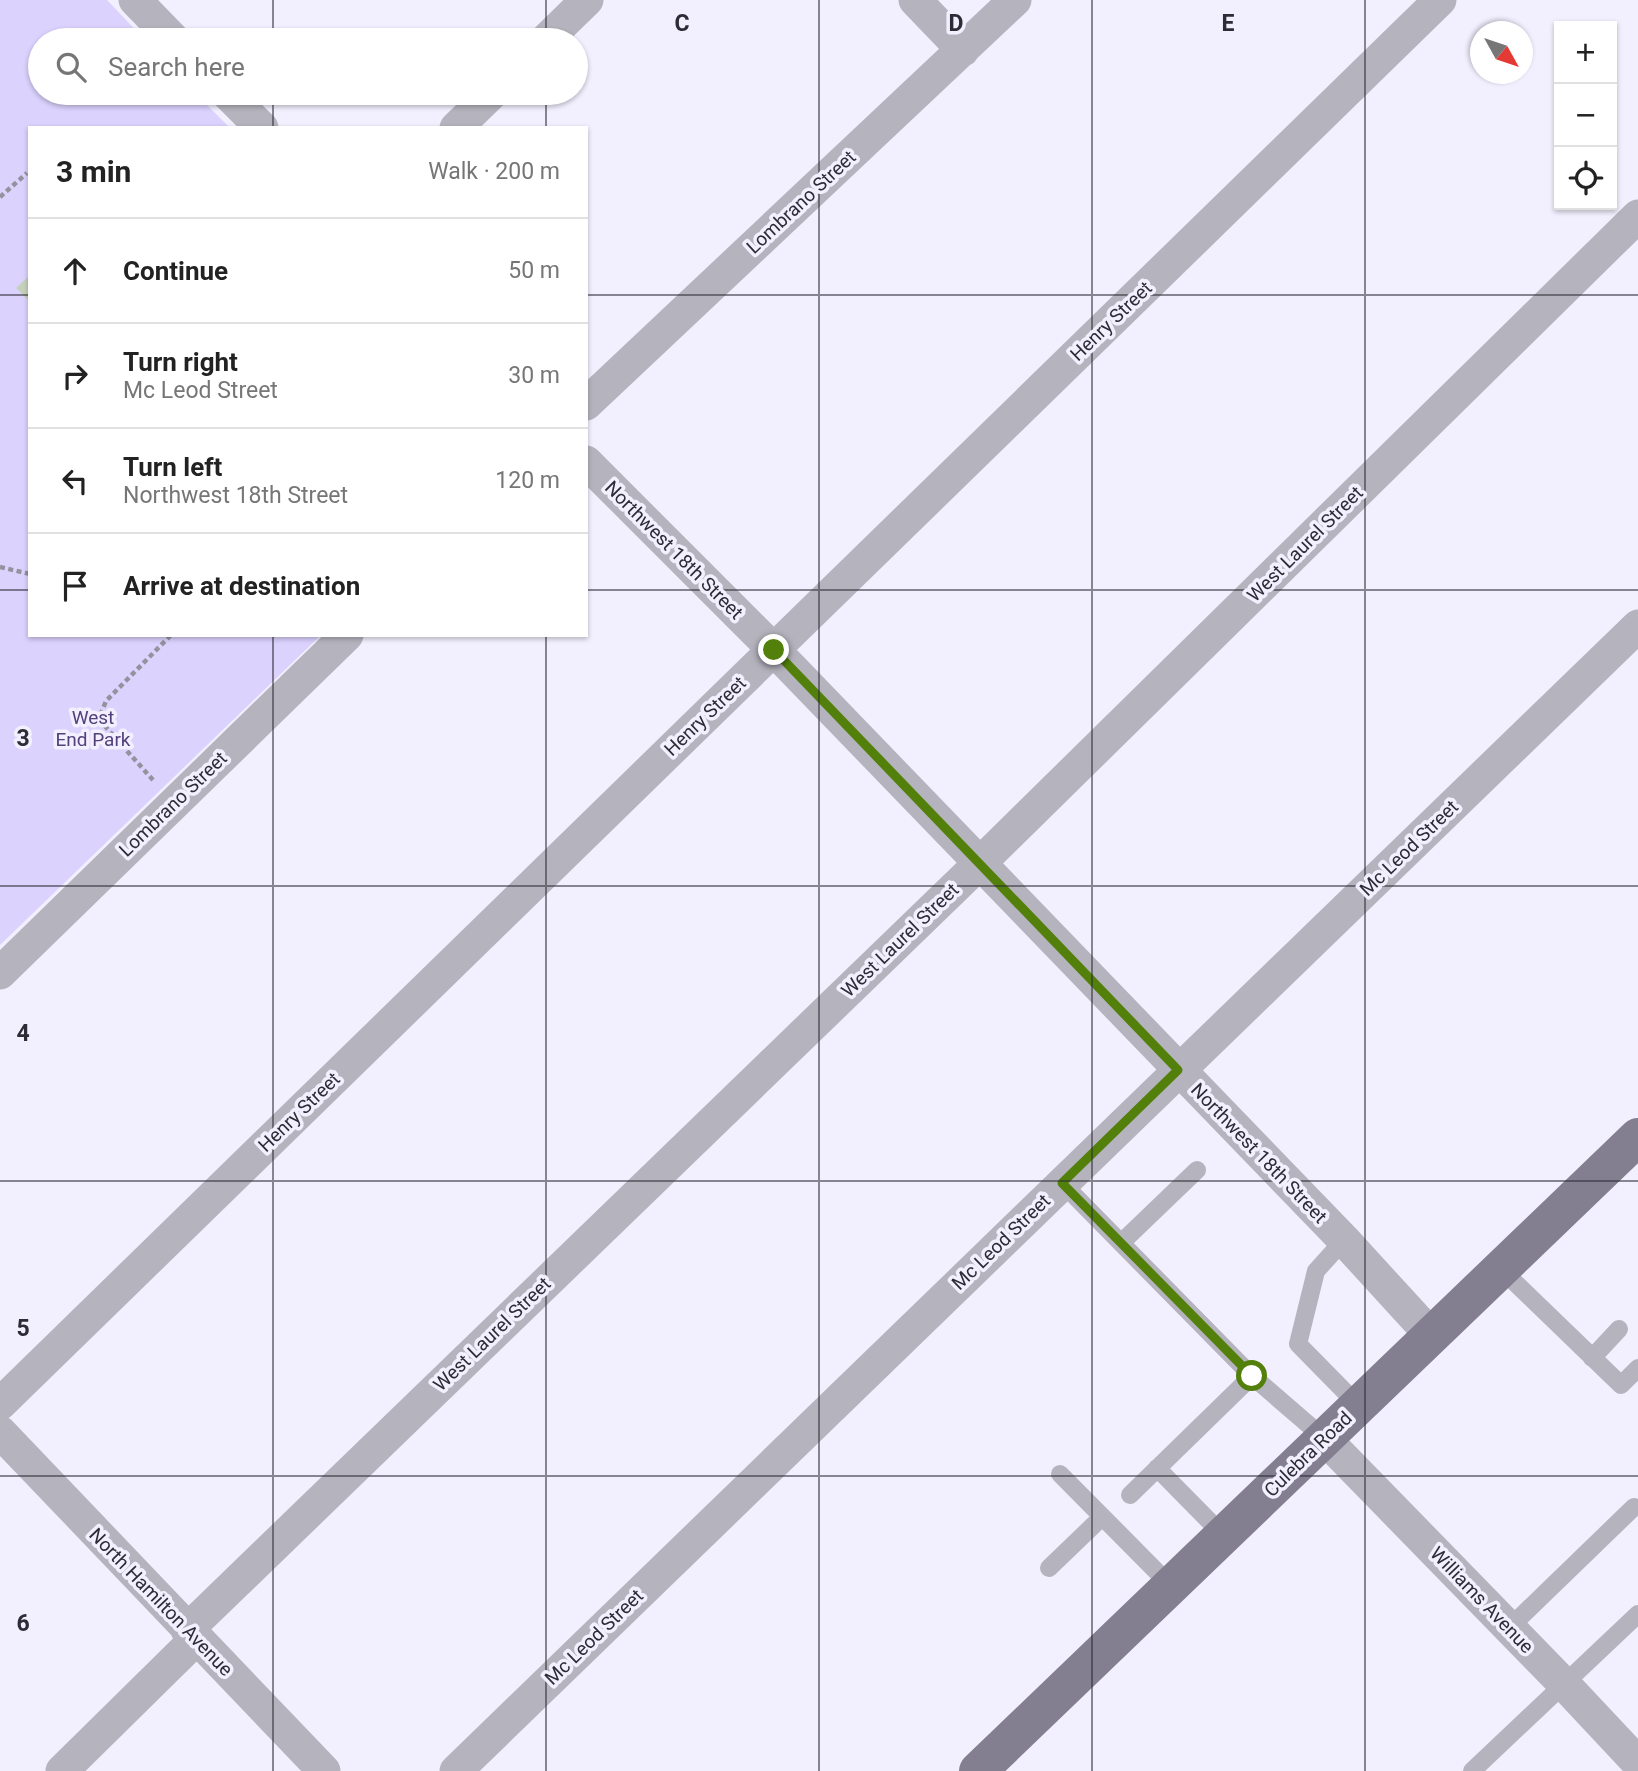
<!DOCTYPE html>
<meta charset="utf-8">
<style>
:root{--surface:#fff;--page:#f2f2f2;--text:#222;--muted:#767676;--line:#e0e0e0}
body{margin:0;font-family:Roboto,sans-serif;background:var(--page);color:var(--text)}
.controls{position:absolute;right:21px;top:21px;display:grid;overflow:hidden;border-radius:0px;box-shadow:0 2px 5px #0004}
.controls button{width:63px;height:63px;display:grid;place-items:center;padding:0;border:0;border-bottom:2px solid var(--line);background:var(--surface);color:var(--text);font:35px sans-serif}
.compass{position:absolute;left:1470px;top:21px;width:63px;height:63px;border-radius:50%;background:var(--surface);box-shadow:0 2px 5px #0004;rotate:130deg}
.stop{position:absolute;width:21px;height:21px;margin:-16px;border:5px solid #52800a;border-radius:50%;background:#fff}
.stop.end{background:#52800a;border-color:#fff;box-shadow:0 2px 7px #0008}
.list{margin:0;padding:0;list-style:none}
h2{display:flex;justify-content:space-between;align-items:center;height:91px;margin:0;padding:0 28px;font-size:30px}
h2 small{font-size:23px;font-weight:400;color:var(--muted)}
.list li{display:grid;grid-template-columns:46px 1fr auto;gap:21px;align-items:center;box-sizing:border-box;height:105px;padding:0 28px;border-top:2px solid var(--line)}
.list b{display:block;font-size:26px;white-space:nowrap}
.list p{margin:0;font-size:23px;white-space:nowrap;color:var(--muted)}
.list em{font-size:23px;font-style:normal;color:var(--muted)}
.icon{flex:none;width:38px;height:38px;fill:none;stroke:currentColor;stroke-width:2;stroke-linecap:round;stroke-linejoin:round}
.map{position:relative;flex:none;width:1638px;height:1771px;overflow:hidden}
.search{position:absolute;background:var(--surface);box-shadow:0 2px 5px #0004;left:28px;top:28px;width:560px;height:77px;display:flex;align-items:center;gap:18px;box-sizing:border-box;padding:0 24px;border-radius:38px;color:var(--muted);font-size:26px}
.panel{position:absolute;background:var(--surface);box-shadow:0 2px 5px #0004;left:28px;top:126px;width:560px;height:511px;border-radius:0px}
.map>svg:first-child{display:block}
</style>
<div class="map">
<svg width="1638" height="1771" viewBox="0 0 1638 1771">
<rect width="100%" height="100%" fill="#f2effe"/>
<path fill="#dbd2fd" d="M0,0h107l38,40h-105v53h155l35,35h-200v507h291l-321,310z"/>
<path fill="#c5d1bb" d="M30,275v27l-14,-14z"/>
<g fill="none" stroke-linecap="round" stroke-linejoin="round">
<path stroke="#94929e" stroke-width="4.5" stroke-dasharray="5 3.5" stroke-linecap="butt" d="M0,197l27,-24
M0,567l30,7
M153,780l-50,-56 -3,-8 6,-15 65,-66"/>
<path stroke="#b5b3bd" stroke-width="18" d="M1062,1183l190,193 72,62
M1344,1240l-28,31 -18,73 60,61
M1121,1243l76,-73
M1501,1269l120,116 17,-17
M1592,1358l27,-29
M1157,1468l66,67
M1060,1474l111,112
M1130,1495l122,-119
M1049,1568l53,-51
M1509,1628l125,-121
M1472,1771l166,-157"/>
<path stroke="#b5b3bd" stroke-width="33" d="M135,0l39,40
M915,0l48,50
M546,40l41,-40
M227,93l35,35
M456,128l36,-35
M586,404l429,-404
M586,462l188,188 570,590 87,95
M0,973l347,-338
M0,1404l1440,-1404
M0,1432l324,339
M1324,1438l240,246 74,79
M187,1630l792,-766 659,-648
M62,1771l134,-132
M456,1771l1182,-1145"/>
<path stroke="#837f91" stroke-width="38" d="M978,1771l660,-634"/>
</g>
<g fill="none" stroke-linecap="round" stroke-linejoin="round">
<path stroke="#52800a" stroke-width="9" d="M774,650l404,420 -116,113 190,193"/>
</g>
<path fill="none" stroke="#2d2b34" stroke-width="2" stroke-opacity="0.55" d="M273,0v40M546,0v40M819,0v1771M1092,0v1771M1365,0v1771M273,93v35M546,93v35M0,295h30M586,295h1052M0,590h30M586,590h1052M273,635v1136M546,635v1136M0,886h1638M0,1181h1638M0,1476h1638"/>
<g text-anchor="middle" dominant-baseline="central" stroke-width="7" stroke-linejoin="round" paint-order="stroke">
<g font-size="19" fill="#2d2b34" stroke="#f2effe">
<text transform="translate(801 202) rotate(-43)">Lombrano Street</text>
<text transform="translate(1111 321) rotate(-44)">Henry Street</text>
<text transform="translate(1305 544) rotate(-45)">West Laurel Street</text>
<text transform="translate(674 550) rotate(45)">Northwest 18th Street</text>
<text transform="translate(705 716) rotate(-44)">Henry Street</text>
<text transform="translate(173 804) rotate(-44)">Lombrano Street</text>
<text transform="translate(1409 848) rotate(-44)">Mc Leod Street</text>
<text transform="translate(900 940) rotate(-44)">West Laurel Street</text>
<text transform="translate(299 1112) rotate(-44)">Henry Street</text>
<text transform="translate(1259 1153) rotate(46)">Northwest 18th Street</text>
<text transform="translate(1001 1242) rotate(-44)">Mc Leod Street</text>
<text transform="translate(492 1334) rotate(-44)">West Laurel Street</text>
<text transform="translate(1308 1454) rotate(-44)">Culebra Road</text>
<text transform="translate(1482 1600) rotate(46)">Williams Avenue</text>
<text transform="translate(161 1602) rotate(46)">North Hamilton Avenue</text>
<text transform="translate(594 1637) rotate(-44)">Mc Leod Street</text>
</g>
<g font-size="19" fill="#52417b" stroke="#f2effe">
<text x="93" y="717">West<tspan x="93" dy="22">End Park</tspan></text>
</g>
</g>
<g font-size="23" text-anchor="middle" font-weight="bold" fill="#2d2b34" stroke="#f2effe" stroke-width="7" stroke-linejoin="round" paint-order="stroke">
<text x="682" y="31">C</text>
<text x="956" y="31">D</text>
<text x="1228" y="31">E</text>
<text x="23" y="746">3</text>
<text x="23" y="1041">4</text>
<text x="23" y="1336">5</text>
<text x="23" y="1631">6</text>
</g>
</svg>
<div class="controls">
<button>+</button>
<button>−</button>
<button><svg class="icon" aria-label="locate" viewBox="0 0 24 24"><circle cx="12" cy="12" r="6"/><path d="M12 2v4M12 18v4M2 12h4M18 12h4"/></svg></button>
</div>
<svg class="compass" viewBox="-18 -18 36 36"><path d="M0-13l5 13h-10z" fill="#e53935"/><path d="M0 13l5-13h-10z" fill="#767676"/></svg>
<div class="stop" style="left:1252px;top:1376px"></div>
<div class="stop end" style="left:774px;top:650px"></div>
<div class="search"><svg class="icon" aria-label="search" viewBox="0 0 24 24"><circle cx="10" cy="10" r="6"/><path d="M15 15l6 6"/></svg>Search here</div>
<section class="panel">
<h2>3 min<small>Walk · 200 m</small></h2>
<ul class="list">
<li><svg class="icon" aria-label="ahead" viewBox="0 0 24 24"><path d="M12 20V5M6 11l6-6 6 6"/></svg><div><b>Continue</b></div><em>50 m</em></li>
<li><svg class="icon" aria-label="right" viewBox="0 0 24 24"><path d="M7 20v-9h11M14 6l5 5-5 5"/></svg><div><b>Turn right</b><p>Mc Leod Street</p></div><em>30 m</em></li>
<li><svg class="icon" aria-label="left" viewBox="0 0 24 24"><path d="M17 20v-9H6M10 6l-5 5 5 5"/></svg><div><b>Turn left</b><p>Northwest 18th Street</p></div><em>120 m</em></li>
<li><svg class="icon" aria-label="arrive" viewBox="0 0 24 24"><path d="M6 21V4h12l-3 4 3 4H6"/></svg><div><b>Arrive at destination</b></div></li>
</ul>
</section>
</div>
